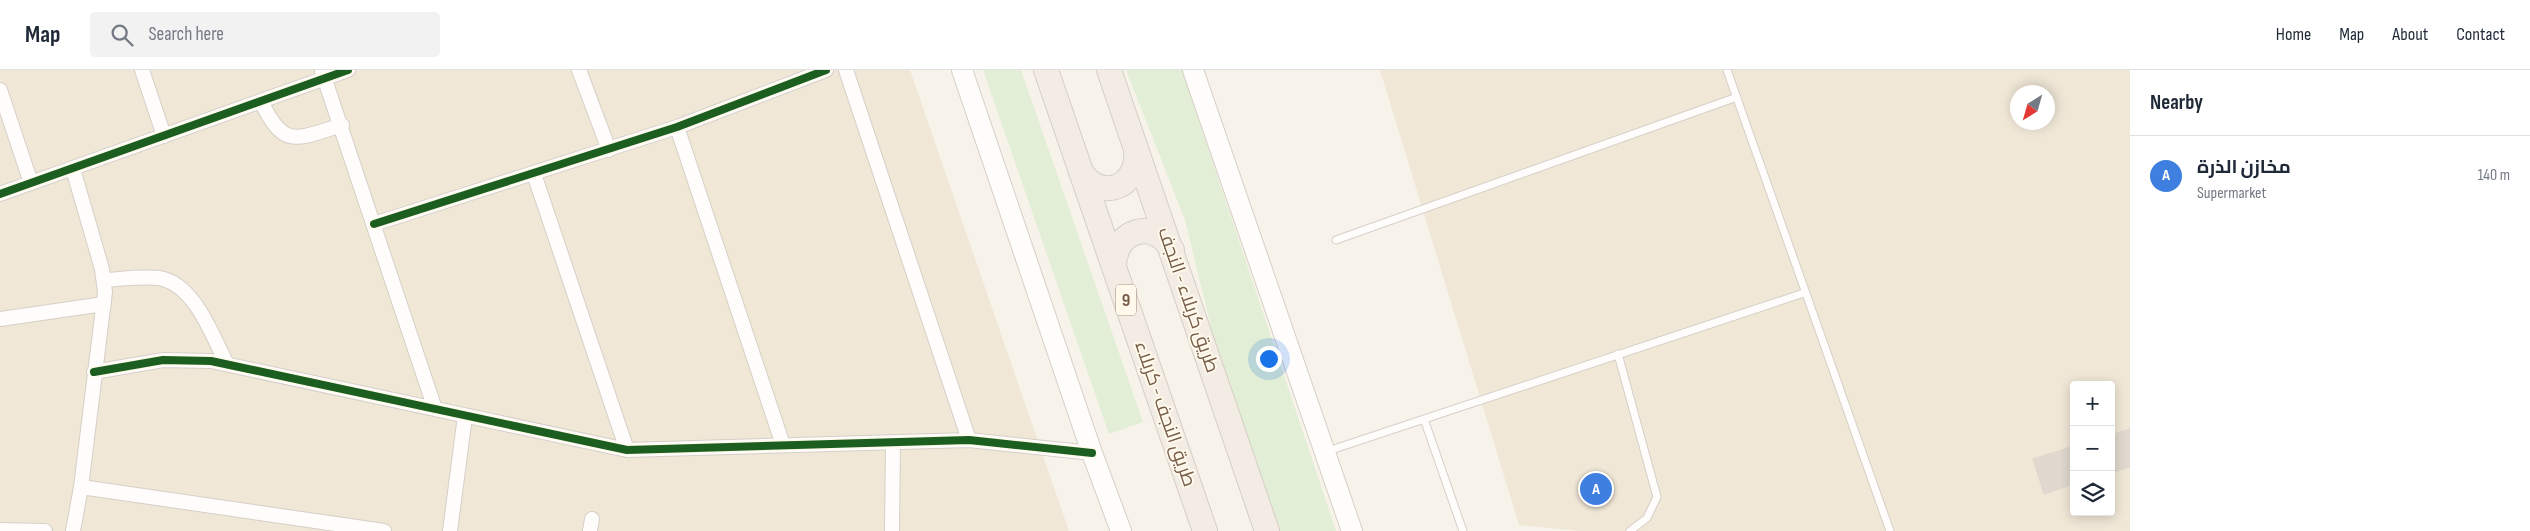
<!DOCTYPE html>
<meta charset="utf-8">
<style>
:root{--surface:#fff;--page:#f2f2f3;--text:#1f2937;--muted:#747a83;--line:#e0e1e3;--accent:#a39282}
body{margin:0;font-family:"Sofia Sans Condensed",Cairo,sans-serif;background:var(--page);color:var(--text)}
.controls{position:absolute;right:15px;bottom:15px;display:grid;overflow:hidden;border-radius:5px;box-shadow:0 2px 12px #0003}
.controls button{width:45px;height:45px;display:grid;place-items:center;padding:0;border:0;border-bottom:1px solid var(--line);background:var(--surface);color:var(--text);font:25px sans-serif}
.compass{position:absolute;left:2010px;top:15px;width:45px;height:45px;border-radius:50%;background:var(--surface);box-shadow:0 2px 12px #0003;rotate:217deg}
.you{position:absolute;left:1268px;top:288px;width:18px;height:18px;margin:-12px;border:4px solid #fff;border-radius:50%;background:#1a73e8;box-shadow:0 0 0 8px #1a73e833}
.badge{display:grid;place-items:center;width:32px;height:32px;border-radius:50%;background:var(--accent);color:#fff;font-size:16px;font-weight:700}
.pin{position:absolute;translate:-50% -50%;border:2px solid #fff;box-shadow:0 1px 5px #0006}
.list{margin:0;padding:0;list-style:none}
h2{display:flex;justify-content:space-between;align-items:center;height:65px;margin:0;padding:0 20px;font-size:21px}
h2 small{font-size:16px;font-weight:400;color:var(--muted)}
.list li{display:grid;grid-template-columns:32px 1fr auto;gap:15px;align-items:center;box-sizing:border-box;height:80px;padding:0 20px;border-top:1px solid var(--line)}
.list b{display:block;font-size:19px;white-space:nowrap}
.list p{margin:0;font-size:16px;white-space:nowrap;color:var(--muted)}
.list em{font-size:16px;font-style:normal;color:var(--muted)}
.icon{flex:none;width:28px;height:28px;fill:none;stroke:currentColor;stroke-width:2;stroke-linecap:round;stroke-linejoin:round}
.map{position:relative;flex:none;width:2130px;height:461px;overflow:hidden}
header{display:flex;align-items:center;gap:30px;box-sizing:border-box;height:70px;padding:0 25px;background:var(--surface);border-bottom:1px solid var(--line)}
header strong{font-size:24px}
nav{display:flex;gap:28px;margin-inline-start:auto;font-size:18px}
.search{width:350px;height:45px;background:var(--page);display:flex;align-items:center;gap:12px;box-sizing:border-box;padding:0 18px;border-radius:5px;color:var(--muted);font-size:19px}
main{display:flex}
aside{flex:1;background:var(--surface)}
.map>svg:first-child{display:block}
</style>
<header>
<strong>Map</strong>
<div class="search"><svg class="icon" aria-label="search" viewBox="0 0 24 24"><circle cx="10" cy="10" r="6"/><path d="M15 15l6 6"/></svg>Search here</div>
<nav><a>Home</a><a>Map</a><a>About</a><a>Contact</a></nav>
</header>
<main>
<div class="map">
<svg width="2130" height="461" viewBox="0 0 2130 461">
<rect width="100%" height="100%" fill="#f7f3ea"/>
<path fill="#f0e7d7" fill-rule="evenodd" d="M0,0h910l159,461h-1069z
M1380,0h750v461h-549l-62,-6zM2018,22h30v30h-30zM2074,315h37v127h-37z"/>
<path fill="#e2eed5" d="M983,0h38l122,352 -34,12z
M1126,0h56l154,461h-57l-66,-196 -28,-115z"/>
<path fill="#e1d9cf" stroke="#e0d7cc" d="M2130,359v38l-19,6v-38z
M2074,376v38l-30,10 -11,-35z"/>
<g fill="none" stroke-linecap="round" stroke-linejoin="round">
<g stroke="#d6cfc7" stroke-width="9">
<path id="service" d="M1727,0l163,461
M1336,170l401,-143
M1618,284l39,143 -10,21 -17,13
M1424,349l39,112
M1325,382l479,-159"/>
</g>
<g stroke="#d6cfc7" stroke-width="16">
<path id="minor" d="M142,0l22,66
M579,0l30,80
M846,0l123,370
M322,1l113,338
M0,20l31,93
M261,31c23,49 35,38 81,24
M677,57l106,318
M534,104l93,276
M0,124l348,-124
M374,154l303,-97 149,-57
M105,210c17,-1 36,-4 54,-2 36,6 53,58 68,86
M0,249l104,-15
M94,302l69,-12 48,1 416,89 342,-10 123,13
M81,417l303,44
M0,460l45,1
M73,461l8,-44 24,-195 -3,-23 -29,-100
M450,461l15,-115
M590,461l2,-12
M892,461l1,-89"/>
</g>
<g stroke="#d6cfc6" stroke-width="22">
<path id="secondary" d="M962,0l130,383 29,78
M1193,0l159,461"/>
</g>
<g stroke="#d6cec6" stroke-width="26">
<path id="trunk" d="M1046,0l159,461
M1109,0l158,461
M1080,100c19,33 60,18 56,-20
M1114,196c1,-37 40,-48 58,-16"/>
</g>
<use href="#service" stroke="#fefdfc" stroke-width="7"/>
<use href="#minor" stroke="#fefdfc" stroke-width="14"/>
<use href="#secondary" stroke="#fefdfc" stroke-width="20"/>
<use href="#trunk" stroke="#f2ece4" stroke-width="24"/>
<g stroke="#fff9eb" stroke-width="11">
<path id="cycleway" d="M0,124l348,-124
M374,154l303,-97 149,-57
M94,302l69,-12 48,1 416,89 342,-10 123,13"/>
</g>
<use href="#cycleway" stroke="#1b5e20" stroke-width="8"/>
</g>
<g text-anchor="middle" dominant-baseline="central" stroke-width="4" stroke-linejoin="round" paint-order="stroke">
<rect fill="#fff9eb" stroke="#9f8c7a" stroke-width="1" x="1116" y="214.5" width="20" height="31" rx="4"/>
<g font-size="18" font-weight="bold" fill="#765d4a">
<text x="1126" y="230">9</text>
</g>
<g font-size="19" fill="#765d4a" stroke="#fff9eb">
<text transform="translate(1188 230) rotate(71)">طريق كربلاء - النجف</text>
<text transform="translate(1165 344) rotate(71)">طريق النجف - كربلاء</text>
</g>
</g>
</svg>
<div class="controls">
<button>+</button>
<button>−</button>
<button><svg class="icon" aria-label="layers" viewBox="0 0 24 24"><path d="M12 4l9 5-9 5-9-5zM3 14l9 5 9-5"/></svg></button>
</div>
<svg class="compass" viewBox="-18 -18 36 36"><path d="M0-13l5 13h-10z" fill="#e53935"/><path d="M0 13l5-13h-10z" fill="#747a83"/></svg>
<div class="you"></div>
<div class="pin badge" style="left:1596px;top:419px;background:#3f7fe0">A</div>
</div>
<aside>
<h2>Nearby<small></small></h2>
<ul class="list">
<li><span class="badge" style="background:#3f7fe0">A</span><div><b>مخازن الذرة</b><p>Supermarket</p></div><em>140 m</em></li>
</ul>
</aside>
</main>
